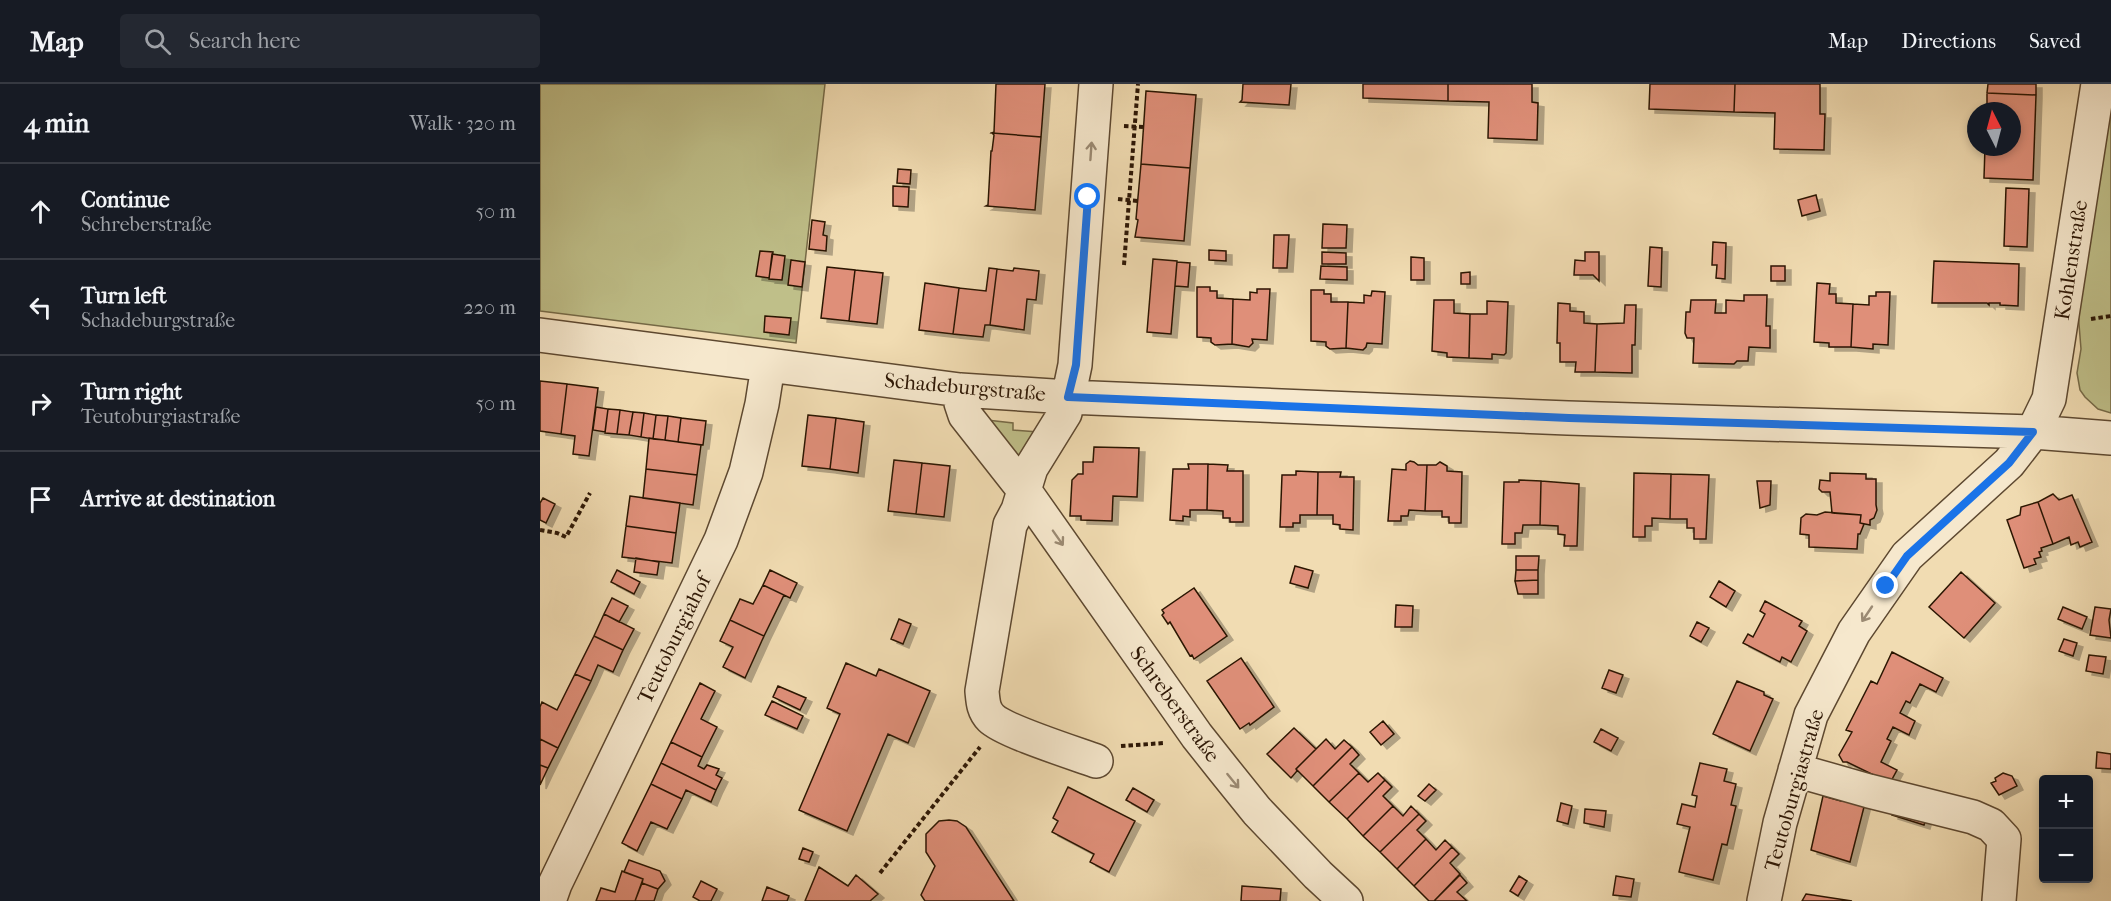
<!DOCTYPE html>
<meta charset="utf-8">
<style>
:root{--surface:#171b24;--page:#242831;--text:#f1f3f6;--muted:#9ea1a6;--line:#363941}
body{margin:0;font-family:"IM FELL French Canon",serif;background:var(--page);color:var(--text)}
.controls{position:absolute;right:18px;bottom:18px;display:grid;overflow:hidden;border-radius:6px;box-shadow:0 3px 9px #0003}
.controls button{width:54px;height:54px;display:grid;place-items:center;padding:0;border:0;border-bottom:2px solid var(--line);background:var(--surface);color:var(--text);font:30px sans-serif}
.compass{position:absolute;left:1427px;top:18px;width:54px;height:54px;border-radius:50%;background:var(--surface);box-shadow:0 3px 9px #0003;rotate:354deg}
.stop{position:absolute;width:18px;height:18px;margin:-14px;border:4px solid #1a73e8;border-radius:50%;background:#fff}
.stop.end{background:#1a73e8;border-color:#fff;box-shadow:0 2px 6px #0008}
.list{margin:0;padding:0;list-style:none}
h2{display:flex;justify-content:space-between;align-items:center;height:78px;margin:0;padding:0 24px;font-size:26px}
h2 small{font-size:20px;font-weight:400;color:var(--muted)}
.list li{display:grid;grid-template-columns:39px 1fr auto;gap:18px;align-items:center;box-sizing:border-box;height:96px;padding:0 24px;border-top:2px solid var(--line)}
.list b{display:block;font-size:22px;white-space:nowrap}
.list p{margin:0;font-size:20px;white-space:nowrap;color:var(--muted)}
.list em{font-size:20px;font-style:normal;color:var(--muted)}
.icon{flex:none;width:33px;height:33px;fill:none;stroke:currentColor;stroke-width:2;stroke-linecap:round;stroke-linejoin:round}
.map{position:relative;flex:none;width:1571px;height:817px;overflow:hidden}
header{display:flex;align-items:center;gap:36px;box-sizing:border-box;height:84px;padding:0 30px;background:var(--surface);border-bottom:2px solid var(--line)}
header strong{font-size:28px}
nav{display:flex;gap:33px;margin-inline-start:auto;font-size:21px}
.search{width:420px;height:54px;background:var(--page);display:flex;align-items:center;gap:15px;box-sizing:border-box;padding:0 21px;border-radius:6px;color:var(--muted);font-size:22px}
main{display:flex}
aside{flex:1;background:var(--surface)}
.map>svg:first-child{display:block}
</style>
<header>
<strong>Map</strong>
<div class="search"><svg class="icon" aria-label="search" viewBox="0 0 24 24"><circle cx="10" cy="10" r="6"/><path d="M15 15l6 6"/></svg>Search here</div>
<nav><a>Map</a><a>Directions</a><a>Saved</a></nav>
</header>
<main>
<aside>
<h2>4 min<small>Walk · 320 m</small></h2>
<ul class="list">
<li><svg class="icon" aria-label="ahead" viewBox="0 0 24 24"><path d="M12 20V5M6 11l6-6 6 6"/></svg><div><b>Continue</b><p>Schreberstraße</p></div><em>50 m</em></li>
<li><svg class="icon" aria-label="left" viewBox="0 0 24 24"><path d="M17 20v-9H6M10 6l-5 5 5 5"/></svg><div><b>Turn left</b><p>Schadeburgstraße</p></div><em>220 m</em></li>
<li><svg class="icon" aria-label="right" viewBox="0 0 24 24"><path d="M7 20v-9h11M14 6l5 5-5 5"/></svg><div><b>Turn right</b><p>Teutoburgiastraße</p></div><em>50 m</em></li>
<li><svg class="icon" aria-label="arrive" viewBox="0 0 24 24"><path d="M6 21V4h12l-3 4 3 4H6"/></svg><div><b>Arrive at destination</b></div></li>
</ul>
</aside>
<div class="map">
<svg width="1571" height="817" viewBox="0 0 1571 817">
<defs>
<filter id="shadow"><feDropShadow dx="6" dy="4" stdDeviation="0" flood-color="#0004"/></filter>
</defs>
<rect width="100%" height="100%" fill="#f1dcb2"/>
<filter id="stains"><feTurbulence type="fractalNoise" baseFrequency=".00333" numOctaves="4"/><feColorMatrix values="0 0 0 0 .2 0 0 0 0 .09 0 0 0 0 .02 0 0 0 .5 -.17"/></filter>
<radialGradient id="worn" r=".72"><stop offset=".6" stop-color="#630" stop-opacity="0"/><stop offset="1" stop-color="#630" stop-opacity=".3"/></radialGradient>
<path fill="#bfbf89" stroke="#766a47" stroke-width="1.5" d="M0,0h285l-29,259 -256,-32z
M1571,0v329l-13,-4 -13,-12 -5,-7 -3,-17 4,-24 -4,-50z
M438,335l35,4v7l25,2 -11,20 -10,6z"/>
<path fill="#df8f79" stroke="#2c1605" stroke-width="1.5" filter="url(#shadow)" d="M456,0h49l-4,53 -49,-4 2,-1z
M703,0h48l-2,21 -49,-3 2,-2z
M823,0h85v17l-85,-3z
M908,0h84v18l6,1 -1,37 -49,-2 1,-36 -41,-1z
M1110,0h85l-1,28 -85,-3z
M1195,0h85v30h5l-1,36 -50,-1 1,-36 -41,-1z
M1448,0h48v11l-49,-2z
M606,7l50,4 -6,73 -49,-4z
M1447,9l49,2 -3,85 -49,-2 1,-31h27v-36h-25z
M452,49l49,4 -6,73 -49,-4 2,-1 3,-54h1l2,-16z
M601,80l49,4 -6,73 -49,-4 3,-17 -2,-1z
M358,85l13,1 -1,14 -13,-1z
M353,102l16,1 -1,20 -15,-1z
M1466,104l23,1 -2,58 -23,-1z
M1276,111l4,16 -18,5 -4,-16z
M272,136l13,2 -2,13 4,1 -1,15 -17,-2z
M783,140l24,1 -1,23h-24z
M734,151h15l-2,33h-14z
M1173,158l13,1 -1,36 -9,-1 1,-13h-5z
M1110,163l12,1 -1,39 -13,-1z
M669,166l17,1v10l-17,-1z
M220,167l13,1 -4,26 -13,-2z
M782,168l24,1v11h-24z
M1045,168h14v29l-6,-6h-19l1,-15 10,1z
M232,170l13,2 -3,24 -13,-1z
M871,173l13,1v22h-13z
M613,175l24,2 -6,73 -24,-2z
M251,176l14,2 -3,25 -14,-2z
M1394,177l85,3 -1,42 -18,-1v-2h-11v2l-2,-2h-55z
M637,178l13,1 -2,24 -13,-1z
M781,182l26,1v13l-27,-1z
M1231,182h14v15h-14z
M287,183l28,3 -6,51 -28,-3z
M449,184l8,1 -7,56h-5l-2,12 -30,-3 6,-46 27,3z
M474,184l25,3 -3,29 -9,-1 -3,31 -34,-5 7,-56 16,2z
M315,186l28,3 -6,51 -28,-3z
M930,188v12h-9v-11z
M385,199l34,5 -6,46 -34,-4z
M1277,199l13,1 -1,10h7v9l17,1 -2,43h-22v-4l-15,-1z
M657,203h13v4h7v7l16,1 -1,45 -17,1 -4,-3v-4l-14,-1z
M717,205h13l-3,51 -15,-1 1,4 -4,4 -17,-3 1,-45 17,1v-8l7,1z
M771,206h13v4h7v8h17l-2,46 -16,1 -4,-3v-4l-15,-1z
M832,207l13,1 -3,52 -15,-1 -1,4 -3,3 -17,-2 2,-46 16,1v-8l7,1z
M1336,208h14l-2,53 -15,-1v5l-22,-2 2,-43 16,1v-9h7z
M1204,211h23l-1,31h4v22l-21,-1 -1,14h-11l-3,3 -41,-1 1,-25h-7l-2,-5 1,-21h4l1,-12h25l-1,13h11v-13l18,1z
M894,216h20v13l16,1 -1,44 -22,-1v-4l-15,-2z
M947,217l21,1 -2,51 -2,2 -12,-1v5l-23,-1 1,-44h17z
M1018,219l12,1v7l14,1v11l13,1 -2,48h-20l1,-10h-16v-19h-3z
M1085,221h11l-1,40h-3v28l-37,-1 2,-48 27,-1z
M225,232l26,2 -2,17 -25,-3z
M0,297l27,3 -6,50 -21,-3z
M27,300l31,4 -9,68 -16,-2 2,-18 -14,-2z
M56,323l12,2 -3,23 -12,-2z
M68,325l12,1 -3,24 -12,-1z
M80,326l13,2 -4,23 -12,-1z
M93,328l11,1 -3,24 -12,-2z
M104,329l12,2 -3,24 -12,-2z
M116,331l12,1 -3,24 -12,-1z
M268,331l28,3 -6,51 -28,-3z
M128,332l13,2 -3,24 -13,-2z
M141,334l25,3 -3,24 -25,-3z
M296,334l28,4 -6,51 -28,-4z
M109,354l52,7 -4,30 -51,-6z
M554,363l45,1 -2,49 -24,-1 -1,25 -31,-1v-4h-11l2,-36 6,-6h5v-12h10z
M354,376l28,3 -6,51 -28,-3z
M870,377l4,1 4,3h9l-2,46 -16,-1 -1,6h-7v5h-13l4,-52 14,1v-6z
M900,378l7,4v5l15,1 -1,51h-12v-6h-7v-6h-17l2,-46h9z
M382,379l28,3 -6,51 -28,-3z
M648,380h20l-1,46h-17v7l-7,-1v5l-13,-1 3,-51h16z
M668,380l20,1 -1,6h16v51h-13v-4h-7v-7l-16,-1z
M106,385l51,6 -4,30 -50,-7z
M756,387l22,1 -1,43h-17v8h-7v4h-13l2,-52h14z
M778,388h23l-1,5h14l-1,53 -13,-1v-4l-7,-1v-9h-16z
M1094,389l37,1 -1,45 -18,-1v8h-7v11h-12z
M1290,389l36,1v5h10v26l1,5 -3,8 -4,2v5l-10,-2 1,-8 -29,-2 -2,-21h-8l-3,-3 1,-9 10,1z
M1131,390l38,1 -3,64h-12v-11h-7v-9h-17z
M979,396l22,1 -1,44h-17l-1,8h-7v11h-13l2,-62h15z
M1001,397l38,3 -2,62h-13l1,-11 -7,-1v-8l-18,-1z
M1217,397h14l-1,24 -10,3z
M1513,410l6,6 13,-5 20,47 -12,5 -2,-5 -7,3 -2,-8 -16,7 -15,-42z
M90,412l50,7 -4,30 -50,-7z
M3,414l12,6 -9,19 -6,-3v-17z
M1498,418l15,42 -12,4 1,3 -3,1 2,5 -7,2 2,5 -12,4 -17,-48 13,-5 1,-8z
M1285,428l36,3 -1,8 4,1 -4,10h-2l-1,15 -48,-2v-12l-9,-1 1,-16 5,-4 11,1z
M86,442l50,7 -4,30 -50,-6z
M976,472h23l-1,14h-22z
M96,474l23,4 -2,13 -23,-3z
M755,482l18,5 -5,17 -18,-5z
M77,486l23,12 -6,12 -23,-12z
M230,486l27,13 -7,15 -27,-13z
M976,486h22v10l-23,1z
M1421,488l34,31 -31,35 -35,-31z
M998,496v14h-20l-3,-13z
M1179,497l16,10 -9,16 -16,-10z
M223,501l21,10 -20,41 -34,-16 10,-21 13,5z
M654,504l33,48 -33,23 -2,-4 -2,1 -20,-34 -2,2 -6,-9 2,-2 -2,-3z
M72,514l16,8 -9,16 -15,-8z
M1225,517l37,20 -3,5 8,5 -16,31 -9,-5 -2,5 -37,-19 5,-9 5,3 12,-23 -5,-3z
M856,521l17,1 -1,21h-17z
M1523,523l24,10 -5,12 -24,-10z
M1555,523l16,2 -2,11 2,18 -21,-3z
M64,530l30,15 -11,21 -29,-14z
M359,535l12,5 -8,20 -12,-5z
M190,536l34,16 -19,42 -22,-11 10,-20 -13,-6z
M1157,538l12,6 -8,14 -11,-6z
M54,552l29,14 -10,22 -15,-7 -7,16 -16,-7z
M1524,555l13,4 -4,13 -14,-5z
M1352,568l51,26 -7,14 -16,-8 -10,19 -4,-2 -6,12 15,8 -6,14 -16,-8 -6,12 4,2 -10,21 16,8 -7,13 -43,-21h-4l-4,-7 13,-23 -6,-2 25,-49 6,3z
M1549,571l17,2 -3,17 -17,-3z
M701,574l33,49 -24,18 -1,-2 -9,6 -33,-48z
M306,579l30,13 3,-7 51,22 -22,52 -20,-9 -41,97 -48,-21 41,-96 -13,-6z
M1069,586l14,5 -7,18 -14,-5z
M35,590l16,7 -33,67 -18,-9v-32l2,-5 15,8z
M1197,597l27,11v3l9,4 -23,52 -37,-17z
M160,599l15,8 -14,28 16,8 -15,30 -31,-15z
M238,602l28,12 -6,12 -27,-13z
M232,617l31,15 -6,13 -32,-14z
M843,637l11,13 -13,11 -11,-13z
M754,644l22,21 -20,20 1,2 -6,7 -24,-24z
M1061,645l17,9 -7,13 -17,-9z
M0,655l18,9 -10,20 -8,-3z
M786,655l9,10 9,-9 8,7 -39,39 -17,-17z
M131,658l31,15 -4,9 6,3 3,-4 12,4 -3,6 6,3 -6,12 -55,-27z
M812,663l7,8 -9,9 9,9 -30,29 -16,-16z
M1557,668l14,2v15l-15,-1z
M121,679l55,27 -5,12 -25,-12 -4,9 -31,-15z
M1160,679l27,6 -3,12 12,3 -5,21 5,1 -9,39 -5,-1 -9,36 -34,-8 11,-45 -13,-3 5,-20 13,3 2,-11 -5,-1z
M0,681l8,3 -8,17z
M819,689l9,9 10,-9 7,7 -38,39 -18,-17z
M1463,689l9,3 5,10 -18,9 -8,-12 5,-2 -1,-3z
M845,696l7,7 -9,9 10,10 -30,30 -16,-17z
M111,700l31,15 -15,30 -16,-7 -14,29 -15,-8z
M889,700l7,6 -11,11 -7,-5z
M528,703l67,34 -26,51 -19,-10 4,-8 -42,-22 6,-11 -5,-3z
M593,704l21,12 -7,12 -21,-12z
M1283,712l18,5v-3l24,5 -15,59 -39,-12z
M1356,718l32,9 -4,14 -32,-10z
M1021,719l11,3 -4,18 -11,-3z
M853,722l10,10 8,-10 8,8 -39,38 -17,-16z
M1045,725l21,2 -2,16 -20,-4z
M879,730l7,7 -9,9 9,9 -29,30 -17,-17z
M409,736l8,1 9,6 48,74h-89l-4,-6 14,-29 -9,-14v-18l13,-13z
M886,755l10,11 9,-10 7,7 -38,39 -17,-17z
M912,763l7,7 -9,9 10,11 -26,27h-5l-15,-15z
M263,764l10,4 -4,10 -10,-3z
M89,776l31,11 5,10 -7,8 -16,-6 1,-4 -19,-7z
M279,783l29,19 8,-11 22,19 -8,7h-65z
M82,787l21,8 -8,22h-39l5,-13 14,4z
M920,791l7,8 -10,9 10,9h-33z
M979,792l8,5 -9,15 -8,-5z
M1076,792l18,3 -3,18 -18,-2z
M161,797l16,8 -6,12h-11l-7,-4z
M102,799l16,6 -4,12h-19z
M702,802l39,3 -1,12h-39z
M227,803l22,9 -2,5h-25z
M1266,810l46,7h-50z"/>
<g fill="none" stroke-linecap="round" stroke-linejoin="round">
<g stroke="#5d4830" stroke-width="36">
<path id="minor" d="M0,251l420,55 108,7 500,21 465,14 78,6
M420,306l1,13 4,12 59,75 173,246 27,34 33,41 61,64 28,26
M556,677c-22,-8 -92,-30 -105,-43 -8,-8 -8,-17 -9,-27l28,-166 8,-15 13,-42 34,-55 10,-48 21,-281
M1255,686l74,21 104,26 18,8 13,14 -5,62
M9,817l6,-17 166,-344 25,-68 16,-68 6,-38
M1224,817l16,-78 31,-108 43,-83 53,-76 102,-93 24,-31 16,-33 49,-315"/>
</g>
<path stroke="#2c1605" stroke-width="4" stroke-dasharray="4.5 3" stroke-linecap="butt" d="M584,42l19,1
M578,115l20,2
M584,181l14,-181
M1551,235l20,-3
M0,446l17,3 9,4 24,-44
M581,662l43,-3
M340,789l100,-126"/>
<use href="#minor" stroke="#f6e8cd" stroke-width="33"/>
</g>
<defs><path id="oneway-shaft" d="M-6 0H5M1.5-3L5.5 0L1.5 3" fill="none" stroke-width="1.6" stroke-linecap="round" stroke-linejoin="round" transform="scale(1.5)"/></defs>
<g stroke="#9b8a73">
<use href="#oneway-shaft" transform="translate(551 67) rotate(-86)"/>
<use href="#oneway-shaft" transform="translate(518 454) rotate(55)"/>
<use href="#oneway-shaft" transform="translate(1327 530) rotate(124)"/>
<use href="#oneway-shaft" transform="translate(693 697) rotate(51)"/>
</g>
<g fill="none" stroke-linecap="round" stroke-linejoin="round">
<path stroke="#1a73e8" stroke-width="8" d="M548,113l-12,168 -8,32 501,21 464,14 -24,31 -102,93 -21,30"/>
</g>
<g text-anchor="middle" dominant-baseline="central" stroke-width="4.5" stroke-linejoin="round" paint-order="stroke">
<g font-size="21" fill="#2c1605" stroke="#f6e8cd">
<text transform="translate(1531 176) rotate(-81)">Kohlenstraße</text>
<text transform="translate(425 303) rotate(5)">Schadeburgstraße</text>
<text transform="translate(134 555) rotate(-64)">Teutoburgiahof</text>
<text transform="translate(635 620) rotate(54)">Schreberstraße</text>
<text transform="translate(1254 706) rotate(-74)">Teutoburgiastraße</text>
</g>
</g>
<rect width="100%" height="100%" filter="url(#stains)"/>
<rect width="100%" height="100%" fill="url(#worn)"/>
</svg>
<div class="controls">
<button>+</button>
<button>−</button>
</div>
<svg class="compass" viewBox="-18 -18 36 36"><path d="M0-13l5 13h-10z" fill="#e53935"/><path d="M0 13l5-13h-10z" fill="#9ea1a6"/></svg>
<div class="stop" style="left:548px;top:113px"></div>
<div class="stop end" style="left:1346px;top:502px"></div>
</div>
</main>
